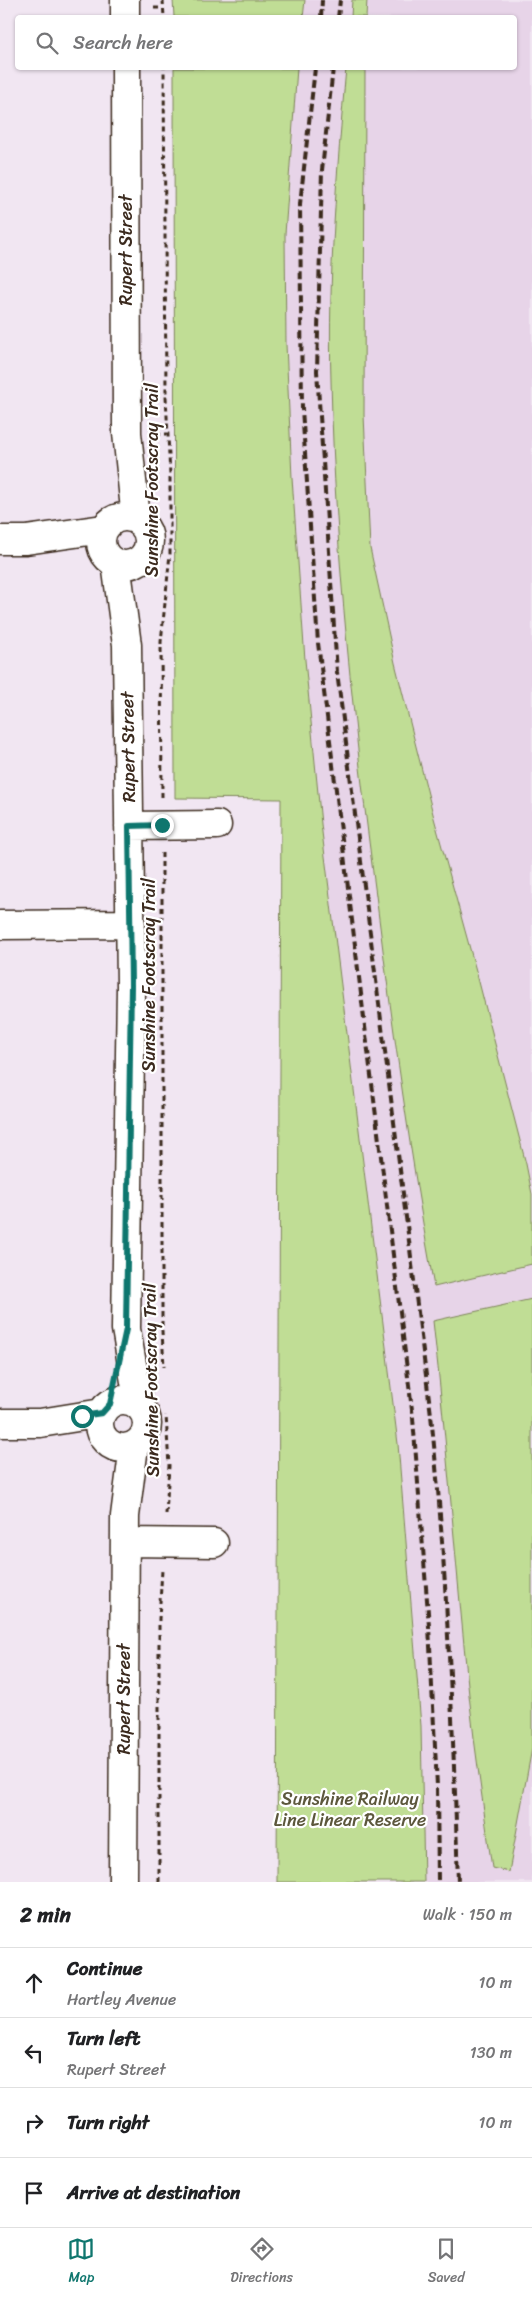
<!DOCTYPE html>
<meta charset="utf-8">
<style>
:root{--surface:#fff;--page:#f6f6f6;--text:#202124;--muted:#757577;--line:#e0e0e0;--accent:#0f766e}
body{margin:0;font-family:Sriracha,sans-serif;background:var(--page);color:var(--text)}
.stop{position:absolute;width:15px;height:15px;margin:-11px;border:4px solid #0f766e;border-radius:50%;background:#fff}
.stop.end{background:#0f766e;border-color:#fff;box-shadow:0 1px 5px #0008}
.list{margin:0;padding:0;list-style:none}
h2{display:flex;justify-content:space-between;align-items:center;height:65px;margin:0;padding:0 20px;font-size:21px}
h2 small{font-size:16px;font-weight:400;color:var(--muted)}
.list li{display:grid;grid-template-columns:32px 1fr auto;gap:15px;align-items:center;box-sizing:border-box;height:70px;padding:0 20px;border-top:1px solid var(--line)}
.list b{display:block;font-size:19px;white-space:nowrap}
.list p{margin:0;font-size:16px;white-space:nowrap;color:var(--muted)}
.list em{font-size:16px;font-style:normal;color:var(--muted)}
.icon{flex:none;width:28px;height:28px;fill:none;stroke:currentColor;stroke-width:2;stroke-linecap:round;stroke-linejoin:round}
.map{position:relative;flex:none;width:532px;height:1882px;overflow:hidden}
.search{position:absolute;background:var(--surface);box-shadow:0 1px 4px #0004;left:15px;right:15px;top:15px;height:55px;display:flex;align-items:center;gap:12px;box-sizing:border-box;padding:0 18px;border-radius:5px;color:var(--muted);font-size:19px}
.sheet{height:345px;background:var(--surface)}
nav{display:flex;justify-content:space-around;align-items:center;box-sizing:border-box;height:70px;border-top:1px solid var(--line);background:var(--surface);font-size:14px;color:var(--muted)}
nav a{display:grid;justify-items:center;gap:2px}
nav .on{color:var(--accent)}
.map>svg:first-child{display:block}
</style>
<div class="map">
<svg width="532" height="1882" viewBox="0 0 532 1882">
<rect width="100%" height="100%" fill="#f1e6f2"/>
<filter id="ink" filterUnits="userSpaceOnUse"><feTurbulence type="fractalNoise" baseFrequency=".02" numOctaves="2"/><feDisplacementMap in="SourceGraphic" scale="10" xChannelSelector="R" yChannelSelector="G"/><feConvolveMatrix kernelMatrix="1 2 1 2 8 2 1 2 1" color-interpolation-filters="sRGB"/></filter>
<g filter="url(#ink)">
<path fill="#e7d4e8" d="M305,0h227v1882h-108l-3,-156 -23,-282 -77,-620 -16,-164 -13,-182 -6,-134 -1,-110 12,-166h217v-50l-211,-1z"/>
<path fill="#c0dd95" stroke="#7e845a" d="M173,0h132l-2,18 -129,-1z
M352,0h15l-1,17h-15z
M174,68h123l-12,166 1,110 6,134 13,182 16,164 77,620 23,282 3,156h-147l4,-1083 -106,-1z
M346,68h19l-1,347 6,133 25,115 39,155 44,160 48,186 6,30v70l-98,23c-23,-128 -41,-256 -57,-384 -23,-173 -42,-347 -46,-522 -3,-104 6,-210 15,-313z
M532,1299v449l-23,124 -17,-4c-8,-58 -17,-116 -23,-173 -13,-125 -22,-250 -36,-374z"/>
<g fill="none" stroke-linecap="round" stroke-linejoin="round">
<g stroke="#3b2a1e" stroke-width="31">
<path id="minor" d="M125,0v18
M126,68l1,365 9,86
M101 541a24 24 0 1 1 48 0a24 24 0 1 1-48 0Z
M0,540h26l77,-11
M116,563l11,82 4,341 -5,343 13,76
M129,826l88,-1
M0,925l131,-1
M99 1424a24 24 0 1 1 48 0a24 24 0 1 1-48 0Z
M0,1423h40l62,-10
M125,1542l89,1
M123,1882l2,-366 9,-70"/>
</g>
<path stroke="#3b2a1e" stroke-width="3" stroke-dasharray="5 4" stroke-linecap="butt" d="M163,0l1,18
M154,8h9
M156,434h12
M162,797l-1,-155 9,-88v-79l-4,-78 -2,-329
M162,853v478l2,36
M166,1514l3,-48 -3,-51
M159,1882v-263l3,-49"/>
<use href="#minor" stroke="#fff" stroke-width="28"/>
<path stroke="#3b2a1e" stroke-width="4" stroke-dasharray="8 4" stroke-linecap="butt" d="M321,18l1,-18
M338,18l2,-18
M315,68l-15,136 2,205 16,234 95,775 16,208 8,160 1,96
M333,68l-11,102 -5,201 20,301 94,743c16,155 22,311 27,467"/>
</g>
</g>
<g fill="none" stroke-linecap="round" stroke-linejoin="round" filter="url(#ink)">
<path stroke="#0f766e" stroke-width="6" d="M82,1416l20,-3 8,-9 16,-75 5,-343 -2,-160 33,-1"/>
</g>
<g text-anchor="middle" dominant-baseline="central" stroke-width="4.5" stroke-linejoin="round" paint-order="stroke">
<g font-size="18" fill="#3b2a1e" stroke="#fff">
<text transform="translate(126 250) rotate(-90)">Rupert Street</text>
<text transform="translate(152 480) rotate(-90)">Sunshine Footscray Trail</text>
<text transform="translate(128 747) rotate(-91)">Rupert Street</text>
<text transform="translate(149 975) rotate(-90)">Sunshine Footscray Trail</text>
<text transform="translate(151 1380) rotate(-91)">Sunshine Footscray Trail</text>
<text transform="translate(124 1699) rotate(-90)">Rupert Street</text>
</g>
<g font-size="18" fill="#5c573c" stroke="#fff">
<text x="350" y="1799">Sunshine Railway<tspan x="350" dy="21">Line Linear Reserve</tspan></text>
</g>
</g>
</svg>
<div class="stop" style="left:82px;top:1416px"></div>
<div class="stop end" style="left:162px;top:825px"></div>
<div class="search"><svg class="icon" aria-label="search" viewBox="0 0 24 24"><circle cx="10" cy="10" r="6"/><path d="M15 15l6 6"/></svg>Search here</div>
</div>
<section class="sheet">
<h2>2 min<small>Walk · 150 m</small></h2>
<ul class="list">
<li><svg class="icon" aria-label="ahead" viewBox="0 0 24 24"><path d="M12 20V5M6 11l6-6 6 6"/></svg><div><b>Continue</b><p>Hartley Avenue</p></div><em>10 m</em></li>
<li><svg class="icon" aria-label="left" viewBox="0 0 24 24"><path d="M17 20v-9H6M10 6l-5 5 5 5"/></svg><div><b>Turn left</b><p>Rupert Street</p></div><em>130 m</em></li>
<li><svg class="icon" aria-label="right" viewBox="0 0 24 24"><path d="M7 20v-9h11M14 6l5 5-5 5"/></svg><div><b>Turn right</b></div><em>10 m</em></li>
<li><svg class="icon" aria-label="arrive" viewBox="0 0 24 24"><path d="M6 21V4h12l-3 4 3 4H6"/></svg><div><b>Arrive at destination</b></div></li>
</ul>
</section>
<nav>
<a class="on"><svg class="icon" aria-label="map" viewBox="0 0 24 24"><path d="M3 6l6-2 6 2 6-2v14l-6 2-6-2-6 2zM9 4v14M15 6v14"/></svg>Map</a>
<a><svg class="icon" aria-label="directions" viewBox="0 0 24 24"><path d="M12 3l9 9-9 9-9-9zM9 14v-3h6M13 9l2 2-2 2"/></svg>Directions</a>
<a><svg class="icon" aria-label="saved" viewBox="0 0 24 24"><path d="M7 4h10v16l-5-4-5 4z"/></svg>Saved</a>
</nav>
